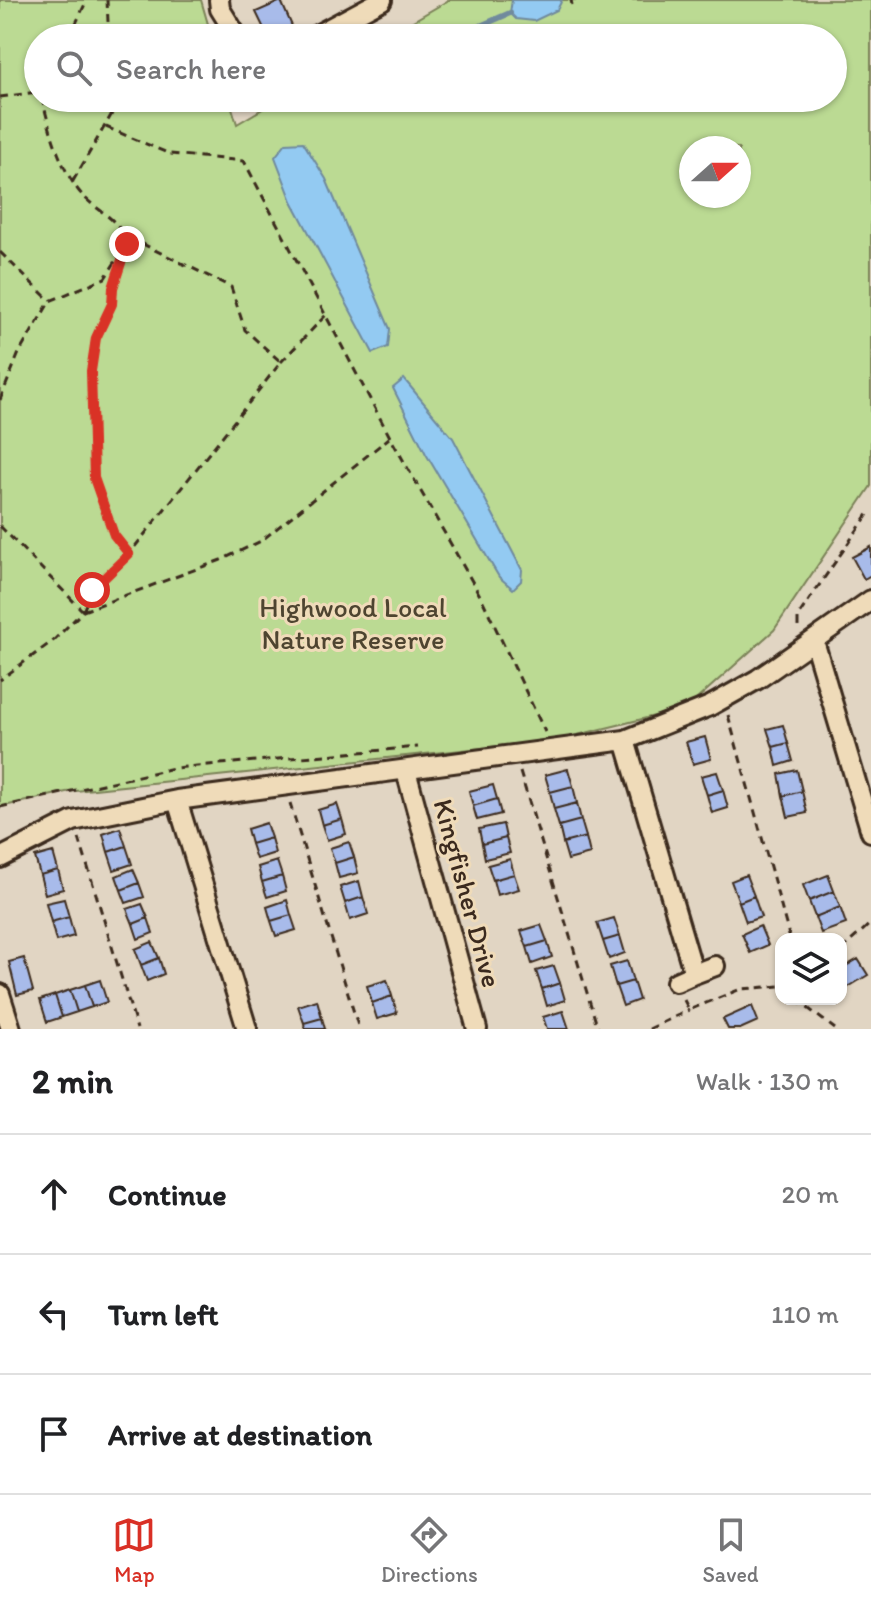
<!DOCTYPE html>
<meta charset="utf-8">
<style>
:root{--surface:#fff;--page:#f6f6f6;--text:#202124;--muted:#757577;--line:#e0e0e0;--accent:#d93025}
body{margin:0;font-family:Itim,sans-serif;background:var(--page);color:var(--text)}
.controls{position:absolute;right:24px;bottom:24px;display:grid;overflow:hidden;border-radius:16px;box-shadow:0 2px 6px #0004}
.controls button{width:72px;height:72px;display:grid;place-items:center;padding:0;border:0;border-bottom:2px solid var(--line);background:var(--surface);color:var(--text);font:40px sans-serif}
.compass{position:absolute;left:679px;top:136px;width:72px;height:72px;border-radius:50%;background:var(--surface);box-shadow:0 2px 6px #0004;rotate:69deg}
.stop{position:absolute;width:24px;height:24px;margin:-18px;border:6px solid #d93025;border-radius:50%;background:#fff}
.stop.end{background:#d93025;border-color:#fff;box-shadow:0 2px 8px #0008}
.list{margin:0;padding:0;list-style:none}
h2{display:flex;justify-content:space-between;align-items:center;height:104px;margin:0;padding:0 32px;font-size:34px}
h2 small{font-size:26px;font-weight:400;color:var(--muted)}
.list li{display:grid;grid-template-columns:52px 1fr auto;gap:24px;align-items:center;box-sizing:border-box;height:120px;padding:0 32px;border-top:2px solid var(--line)}
.list b{display:block;font-size:30px;white-space:nowrap}
.list em{font-size:26px;font-style:normal;color:var(--muted)}
.icon{flex:none;width:44px;height:44px;fill:none;stroke:currentColor;stroke-width:2;stroke-linecap:round;stroke-linejoin:round}
.map{position:relative;flex:none;width:871px;height:1029px;overflow:hidden}
.search{position:absolute;background:var(--surface);box-shadow:0 2px 6px #0004;left:24px;right:24px;top:24px;height:88px;display:flex;align-items:center;gap:20px;box-sizing:border-box;padding:0 28px;border-radius:44px;color:var(--muted);font-size:30px}
.sheet{height:464px;background:var(--surface)}
nav{display:flex;justify-content:space-around;align-items:center;box-sizing:border-box;height:112px;border-top:2px solid var(--line);background:var(--surface);font-size:22px;color:var(--muted)}
nav a{display:grid;justify-items:center;gap:4px}
nav .on{color:var(--accent)}
.map>svg:first-child{display:block}
</style>
<div class="map">
<svg width="871" height="1029" viewBox="0 0 871 1029">
<rect width="100%" height="100%" fill="#e1d5c3"/>
<filter id="ink" filterUnits="userSpaceOnUse"><feTurbulence type="fractalNoise" baseFrequency=".0125" numOctaves="2"/><feDisplacementMap in="SourceGraphic" scale="16" xChannelSelector="R" yChannelSelector="G"/><feConvolveMatrix kernelMatrix="1 2 1 2 8 2 1 2 1" color-interpolation-filters="sRGB"/></filter>
<g filter="url(#ink)">
<path fill="#bbda93" stroke="#7b8258" stroke-width="2" fill-rule="evenodd" d="M0,0h201l11,38h-174v60h191l8,26 44,-26h552v-60h-449l65,-38h422v486l-97,144 -87,78 -130,32 -491,52 -66,15zM691,148h48v48h-48z"/>
<path fill="#93caf2" stroke="#708a9d" stroke-width="2" d="M512,0h50l-5,10 -23,11 -18,-2 -6,-6z
M303,142l23,37 64,150 -2,18 -15,6 -81,-152 -17,-44 11,-14z
M404,379l49,59 69,132 -1,11 -8,8 -14,-12 -73,-123 -33,-66z"/>
<g fill="none" stroke-linecap="round" stroke-linejoin="round">
<path stroke="#708a9d" stroke-width="6" d="M453,38l57,-25"/>
</g>
<path fill="#a8bbea" stroke="#3b2a1e" stroke-width="2" d="M281,1l11,25 -24,11 -12,-25z
M871,547v28l-7,4 -12,-22z
M783,725l5,18 -15,4 -6,-18z
M705,737l6,22 -18,5 -7,-22z
M788,743l5,18 -16,5 -4,-19z
M568,769l5,17 -23,6 -5,-17z
M797,770l5,21 -19,5 -4,-22z
M717,772l6,18 -16,5 -6,-19z
M493,785l4,14 -24,7 -4,-15z
M573,786l4,17 -23,6 -4,-17z
M723,790l5,18 -16,5 -5,-18z
M802,791l5,22 -19,4 -5,-21z
M497,799l4,15 -24,6 -4,-14z
M577,803l4,17 -22,6 -5,-17z
M337,804l5,15 -20,6 -4,-15z
M342,819l4,15 -19,6 -5,-15z
M581,820l5,17 -23,6 -4,-17z
M266,823l5,15 -20,6 -4,-15z
M503,824l3,14 -24,6 -3,-15z
M120,828l6,18 -18,6 -5,-18z
M586,837l4,17 -22,6 -5,-17z
M271,838l4,15 -19,6 -5,-15z
M506,838l4,15 -25,6 -3,-15z
M349,842l5,15 -19,6 -5,-15z
M126,846l6,18 -18,6 -6,-18z
M53,852l5,18 -18,5 -5,-18z
M354,857l4,16 -19,5 -4,-15z
M510,859l4,15 -21,6 -5,-15z
M277,861l5,15 -20,6 -4,-15z
M133,869l6,14 -18,7 -5,-14z
M58,870l5,19 -18,5 -5,-19z
M514,874l5,15 -22,6 -4,-15z
M746,875l8,21 -15,6 -8,-21z
M828,875l6,16 -25,10 -6,-16z
M282,876l4,15 -19,6 -5,-15z
M359,881l4,16 -18,6 -5,-16z
M139,883l5,14 -18,6 -5,-13z
M834,891l6,16 -25,10 -6,-16z
M754,896l7,21 -15,5 -7,-20z
M363,897l5,17 -18,6 -5,-17z
M64,899l5,18 -18,5 -5,-19z
M287,900l4,15 -20,6 -4,-14z
M142,904l6,14 -15,6 -6,-15z
M840,907l6,17 -25,9 -6,-16z
M291,915l5,15 -20,6 -5,-15z
M69,917l5,19 -18,5 -5,-19z
M148,918l5,15 -15,6 -5,-15z
M614,918l6,18 -17,5 -6,-18z
M541,925l6,16 -20,6 -6,-16z
M760,926l8,19 -18,8 -8,-19z
M620,936l5,17 -16,6 -6,-18z
M547,941l5,16 -20,7 -5,-17z
M152,942l7,16 -18,7 -6,-16z
M24,958l9,33 -16,4 -8,-33z
M159,958l5,16 -17,7 -6,-16z
M858,959l10,16 -23,14 -4,-20z
M627,961l6,20 -17,5 -6,-20z
M554,966l6,17 -18,6 -6,-18z
M100,980l7,22 -15,5 -7,-22z
M387,980l5,16 -20,7 -5,-17z
M633,981l6,19 -16,6 -7,-20z
M560,983l5,17 -18,6 -5,-17z
M85,985l7,22 -15,5 -7,-22z
M70,990l7,22 -15,5 -7,-22z
M55,995l7,22 -15,5 -7,-22z
M392,996l5,17 -20,6 -5,-16z
M317,1000l5,18 -18,5 -6,-17z
M752,1006l6,15 -18,8h-12l-5,-10z
M563,1011l6,18h-22l-4,-12z
M322,1018l3,11h-20l-1,-6z"/>
<g fill="none" stroke-linecap="round" stroke-linejoin="round">
<g stroke="#3b2a1e" stroke-width="24">
<path id="minor" d="M219,0l1,9 18,29
M311,38l71,-38
M814,641l57,191
M625,740l69,234 21,-8
M406,771l71,258
M177,800l70,229
M0,858l73,-37 104,-21 448,-60 85,-34 48,-27 113,-79
M676,982l18,-8
M0,994l11,35"/>
</g>
<path stroke="#3b2a1e" stroke-width="3" stroke-dasharray="8 6" stroke-linecap="butt" d="M107,0l1,22 6,16
M571,0l1,5
M69,38l18,-38
M0,97l38,-5
M106,127l64,27 74,7 146,276 92,162 63,133
M73,181l48,-83
M127,245l-14,43 -1,16 -16,34 -5,33 3,107 20,57 15,19
M0,252l50,49
M281,362l46,-48
M0,400l19,-47 31,-52 55,-23 22,-34c-8,-28 -33,-33 -49,-54 -20,-27 -28,-60 -36,-92
M0,526l83,85 -29,29 -54,40
M83,611l9,-21 26,-22 163,-206 -36,-32 -14,-43 -107,-52
M83,611l138,-51 40,-19 128,-103
M798,627v-11l73,-106
M728,715l62,224
M520,772l78,257
M290,803l69,226
M0,807l174,-39 244,-21
M79,838l58,191
M841,950l30,-27
M796,999l39,30
M684,1000l5,10 52,-21 39,-3
M649,1029l40,-19"/>
<use href="#minor" stroke="#efdbb9" stroke-width="18"/>
</g>
</g>
<g fill="none" stroke-linecap="round" stroke-linejoin="round" filter="url(#ink)">
<path stroke="#d93025" stroke-width="10" d="M92,590l37,-36 -15,-19 -20,-57 -3,-107 5,-33 16,-34 1,-16 14,-44"/>
</g>
<g text-anchor="middle" dominant-baseline="central" stroke-width="6" stroke-linejoin="round" paint-order="stroke">
<g font-size="28" fill="#4e4430" stroke="#efdbb9">
<text x="353" y="607">Highwood Local<tspan x="353" dy="32">Nature Reserve</tspan></text>
</g>
<g font-size="28" fill="#3b2a1e" stroke="#efdbb9">
<text transform="translate(468 893) rotate(75)">Kingfisher Drive</text>
</g>
</g>
</svg>
<div class="controls">
<button><svg class="icon" aria-label="layers" viewBox="0 0 24 24"><path d="M12 4l9 5-9 5-9-5zM3 14l9 5 9-5"/></svg></button>
</div>
<svg class="compass" viewBox="-18 -18 36 36"><path d="M0-13l5 13h-10z" fill="#e53935"/><path d="M0 13l5-13h-10z" fill="#757577"/></svg>
<div class="stop" style="left:92px;top:590px"></div>
<div class="stop end" style="left:127px;top:244px"></div>
<div class="search"><svg class="icon" aria-label="search" viewBox="0 0 24 24"><circle cx="10" cy="10" r="6"/><path d="M15 15l6 6"/></svg>Search here</div>
</div>
<section class="sheet">
<h2>2 min<small>Walk · 130 m</small></h2>
<ul class="list">
<li><svg class="icon" aria-label="ahead" viewBox="0 0 24 24"><path d="M12 20V5M6 11l6-6 6 6"/></svg><div><b>Continue</b></div><em>20 m</em></li>
<li><svg class="icon" aria-label="left" viewBox="0 0 24 24"><path d="M17 20v-9H6M10 6l-5 5 5 5"/></svg><div><b>Turn left</b></div><em>110 m</em></li>
<li><svg class="icon" aria-label="arrive" viewBox="0 0 24 24"><path d="M6 21V4h12l-3 4 3 4H6"/></svg><div><b>Arrive at destination</b></div></li>
</ul>
</section>
<nav>
<a class="on"><svg class="icon" aria-label="map" viewBox="0 0 24 24"><path d="M3 6l6-2 6 2 6-2v14l-6 2-6-2-6 2zM9 4v14M15 6v14"/></svg>Map</a>
<a><svg class="icon" aria-label="directions" viewBox="0 0 24 24"><path d="M12 3l9 9-9 9-9-9zM9 14v-3h6M13 9l2 2-2 2"/></svg>Directions</a>
<a><svg class="icon" aria-label="saved" viewBox="0 0 24 24"><path d="M7 4h10v16l-5-4-5 4z"/></svg>Saved</a>
</nav>
